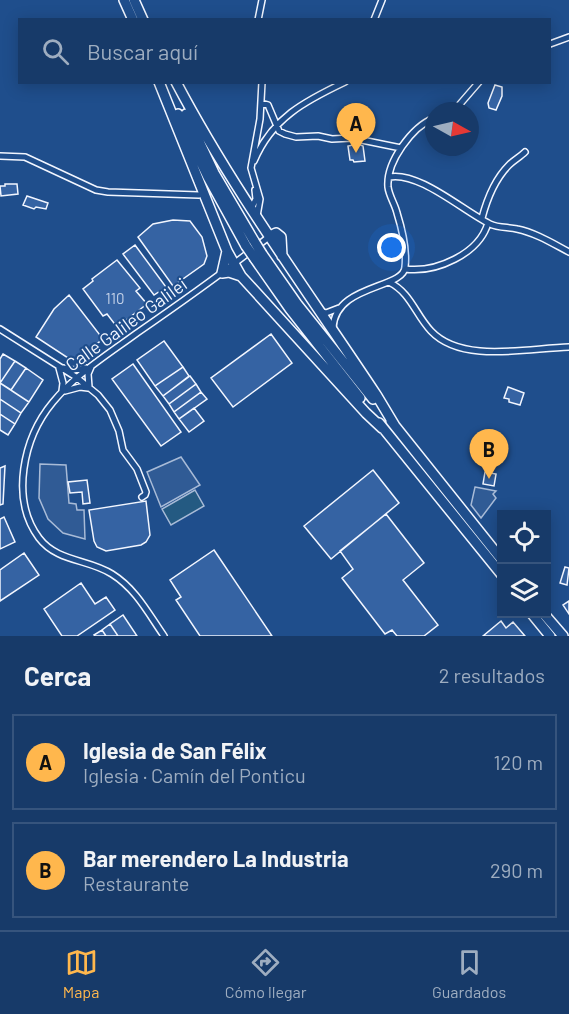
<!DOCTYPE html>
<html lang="es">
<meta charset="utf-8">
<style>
:root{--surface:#173a69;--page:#244571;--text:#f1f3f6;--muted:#9eadc0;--line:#36547d;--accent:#ffb74d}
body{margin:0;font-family:Barlow,sans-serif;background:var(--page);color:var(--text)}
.controls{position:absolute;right:18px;bottom:18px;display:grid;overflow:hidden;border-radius:0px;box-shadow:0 3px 15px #0003}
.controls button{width:54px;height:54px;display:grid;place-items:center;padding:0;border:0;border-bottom:2px solid var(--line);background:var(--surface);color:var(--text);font:30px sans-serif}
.compass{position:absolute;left:425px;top:102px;width:54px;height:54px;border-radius:50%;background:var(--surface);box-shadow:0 3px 15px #0003;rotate:98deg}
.you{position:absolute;left:392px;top:248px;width:21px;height:21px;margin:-15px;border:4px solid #fff;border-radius:50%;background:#1a73e8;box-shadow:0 0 0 9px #1a73e833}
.badge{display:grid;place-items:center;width:39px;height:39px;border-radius:50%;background:var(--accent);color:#111;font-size:20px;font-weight:700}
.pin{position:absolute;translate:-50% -50px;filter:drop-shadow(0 2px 3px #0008)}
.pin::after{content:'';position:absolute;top:32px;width:21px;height:18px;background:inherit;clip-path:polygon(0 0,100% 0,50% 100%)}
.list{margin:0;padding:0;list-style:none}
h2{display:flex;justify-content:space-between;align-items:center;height:78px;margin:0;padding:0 24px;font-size:26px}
h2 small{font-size:20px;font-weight:400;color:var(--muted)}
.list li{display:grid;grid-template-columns:39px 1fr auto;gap:18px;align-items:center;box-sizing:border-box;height:96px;margin:0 12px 12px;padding:0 12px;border:2px solid var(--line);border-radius:0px}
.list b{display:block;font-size:22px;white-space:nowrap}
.list p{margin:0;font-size:20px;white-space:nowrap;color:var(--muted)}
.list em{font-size:20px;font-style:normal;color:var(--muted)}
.icon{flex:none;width:33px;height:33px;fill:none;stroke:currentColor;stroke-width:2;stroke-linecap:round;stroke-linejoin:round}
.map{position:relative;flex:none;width:569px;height:636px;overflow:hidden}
.search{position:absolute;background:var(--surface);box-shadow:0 3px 15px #0003;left:18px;right:18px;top:18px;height:66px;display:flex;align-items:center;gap:15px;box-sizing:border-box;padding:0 21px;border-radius:0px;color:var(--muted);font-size:22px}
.sheet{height:294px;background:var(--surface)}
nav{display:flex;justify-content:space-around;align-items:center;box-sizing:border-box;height:84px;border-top:2px solid var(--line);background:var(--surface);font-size:16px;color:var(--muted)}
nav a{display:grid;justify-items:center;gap:3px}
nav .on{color:var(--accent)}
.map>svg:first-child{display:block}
</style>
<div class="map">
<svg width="569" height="636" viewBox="0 0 569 636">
<rect width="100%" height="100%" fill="#1f4e8c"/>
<path fill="#245a82" stroke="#a8bbd7" stroke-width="1.5" d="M195,490l9,16 -33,19 -9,-16z"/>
<path fill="#305b95" stroke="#a8bbd7" stroke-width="1.5" d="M181,457l19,28 -39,22 -14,-35z
M40,464l26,1 3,38 7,1 1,6h7l1,29 -22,-6 -15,-14 -9,-21z
M475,487l21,4 -3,3 3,4 -15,20 -10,-13z"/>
<path fill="#3563a3" stroke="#f2f6ff" stroke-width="1.5" d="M495,85l7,2v9l-6,14 -7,-2 -1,-5z
M358,144l5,2 2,15 -11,1 -1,-2h-3l-2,-14z
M5,184h12l1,10 -17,2 -1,-10h5z
M27,196l21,7 -2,6 -10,-2 -2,2 -11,-4z
M173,220l17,1 12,16 5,19 -3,8 -31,22 -35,-49 15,-13z
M135,245l31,42 -12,8 -31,-41z
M117,260l23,28 -4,3 11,13 -30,23 -10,-13 -4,2 -20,-27 10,-8 -1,-2z
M69,295l34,44 -24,18 -6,1h-5l-32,-21 18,-28z
M271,334l21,29 -59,44 -22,-29z
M164,341l19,26 -28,19 -18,-26z
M3,354l12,7 -15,22v-24z
M15,361l11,7 -15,22 -11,-7z
M133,364l48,68 -20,14 -49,-67z
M183,367l6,9 -26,20 -8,-10z
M26,368l17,12 -14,22 -18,-12z
M190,376l6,8 -27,20 -6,-8z
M0,383l29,19 -8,11 -21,-14z
M196,384l5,8 -27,20 -5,-8z
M508,387l16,6 -4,12 -11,-3v-3l-5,-1z
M201,392l6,7 -28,20 -5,-7z
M0,399l21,14 -6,11 -15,-10z
M194,408l10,13 -15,11 -10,-13z
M0,414l15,10 -7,11 -8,-5z
M5,466l-2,38 -3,1v-37z
M373,470l26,33 -68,56 -27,-33z
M485,472l11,2 -2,12 -11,-2z
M87,480l3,23 -7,1 -1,-12 -12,1 -2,-11z
M146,501l4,34 -4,7 -5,3 -35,6 -9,-4 -3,-6 -5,-31z
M386,514l38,49 -21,17 35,45 -14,11h-27l-5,-6 -7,4 -43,-56 11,-9 -13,-18z
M4,517l11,25 -15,7v-30z
M214,550l58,86h-72l-24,-36 5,-3 -11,-17z
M24,553l15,22 -39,26v-31z
M565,567l4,1 -2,17 -7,-2z
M81,583l14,21 11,-7 9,13 -38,26h-15l-18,-27z
M569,601v13l-6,-9z
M123,615l14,21h-19l-8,-12z
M501,621l5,7 7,-6 12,14h-42z
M110,624l8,12h-12l-4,-6z
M102,630l4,6h-11l-1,-1z"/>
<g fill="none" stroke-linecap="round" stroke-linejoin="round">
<g stroke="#f2f6ff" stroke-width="8">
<path id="street" d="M258,20l4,-20
M374,20l8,-20
M550,44l19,-7
M261,103l7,2 11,26 6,3 11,3 22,-1 14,3 20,-1 49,10
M454,111l25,-29
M0,156l25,1 71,33 12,2 91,3 4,-2
M254,161c18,-43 51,-60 91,-79
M389,177c30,-6 74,34 101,47 8,4 19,3 27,5 19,4 35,14 52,23
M251,209l5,-10 -1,-9
M257,216l3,-17 -9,-31 9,-49 2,-37
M482,218c5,-19 13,-39 27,-53 5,-5 11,-8 16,-13
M405,269c31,4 74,-15 83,-46
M389,282c22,11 26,32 42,49 31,33 97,17 138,16
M322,312l4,1 13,-5
M333,328c2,-44 71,-39 72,-61 2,-17 -3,-38 -8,-54 -2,-9 -8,-17 -9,-26 -2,-25 24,-60 46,-69
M0,329l76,48 22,18 12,15 9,21 4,19 14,19 9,23 -1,3 -3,2
M59,368l4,15 -1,8
M63,368l10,2 13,-2
M89,387l-1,-13 3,-7
M65,391l15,-4 8,1
M164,636c-16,-23 -28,-47 -52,-62 -23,-15 -55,-12 -73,-36 -29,-39 -16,-100 14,-136 23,-28 54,-47 84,-69 45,-31 90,-63 133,-97"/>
</g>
<g stroke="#f2f6ff" stroke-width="12">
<path id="highway" d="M124,0l9,20
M134,0l9,20
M159,82l68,169 14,25 125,137 16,15
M176,82c58,110 133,211 201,314l18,30
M178,114l30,63 38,69
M186,114l28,59 40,68
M270,236l6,-3 5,4 1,19
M227,251l-5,22 7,-1 12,4
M262,254l35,50 76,95
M255,259l35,50 70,89
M391,421l111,139
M379,423l123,152
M532,614l18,22
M544,614l19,22"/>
</g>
<use href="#street" stroke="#1f4e8c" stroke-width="5"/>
<use href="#highway" stroke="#1f4e8c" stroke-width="9"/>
<g stroke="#f2f6ff" stroke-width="12" stroke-linecap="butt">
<path id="highway-bridge" d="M254,241l8,13
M246,246l9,13"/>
</g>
<use href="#highway-bridge" stroke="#1f4e8c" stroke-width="9"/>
</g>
<g text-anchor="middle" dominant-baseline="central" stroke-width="4.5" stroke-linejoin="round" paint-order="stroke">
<g font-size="15" fill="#c3d1e8">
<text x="115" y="298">110</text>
</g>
<g font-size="18" fill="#f2f6ff" stroke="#1f4e8c">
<text transform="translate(126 324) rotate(-36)">Calle Galileo Galilei</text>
</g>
</g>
</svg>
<div class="controls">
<button><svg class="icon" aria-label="locate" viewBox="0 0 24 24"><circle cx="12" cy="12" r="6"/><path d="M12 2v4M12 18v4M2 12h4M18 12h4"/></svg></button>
<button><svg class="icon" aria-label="layers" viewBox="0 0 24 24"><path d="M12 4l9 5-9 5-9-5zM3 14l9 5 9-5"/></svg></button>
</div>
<svg class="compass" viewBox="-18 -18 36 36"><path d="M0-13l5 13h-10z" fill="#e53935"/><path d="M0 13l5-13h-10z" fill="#9eadc0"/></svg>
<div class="you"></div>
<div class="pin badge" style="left:356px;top:153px">A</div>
<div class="pin badge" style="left:489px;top:479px">B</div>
<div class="search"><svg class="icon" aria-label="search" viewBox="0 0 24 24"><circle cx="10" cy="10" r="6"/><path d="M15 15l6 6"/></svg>Buscar aquí</div>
</div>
<section class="sheet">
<h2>Cerca<small>2 resultados</small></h2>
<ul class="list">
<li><span class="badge">A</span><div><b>Iglesia de San Félix</b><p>Iglesia · Camín del Ponticu</p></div><em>120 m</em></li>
<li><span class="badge">B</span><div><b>Bar merendero La Industria</b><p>Restaurante</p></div><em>290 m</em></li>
</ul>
</section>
<nav>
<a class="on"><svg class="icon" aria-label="map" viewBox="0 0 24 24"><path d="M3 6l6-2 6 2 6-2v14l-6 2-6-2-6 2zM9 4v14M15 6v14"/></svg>Mapa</a>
<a><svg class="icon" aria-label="directions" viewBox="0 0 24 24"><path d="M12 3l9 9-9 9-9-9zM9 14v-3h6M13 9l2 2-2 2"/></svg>Cómo llegar</a>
<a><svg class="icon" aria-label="saved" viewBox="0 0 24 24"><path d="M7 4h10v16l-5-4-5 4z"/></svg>Guardados</a>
</nav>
